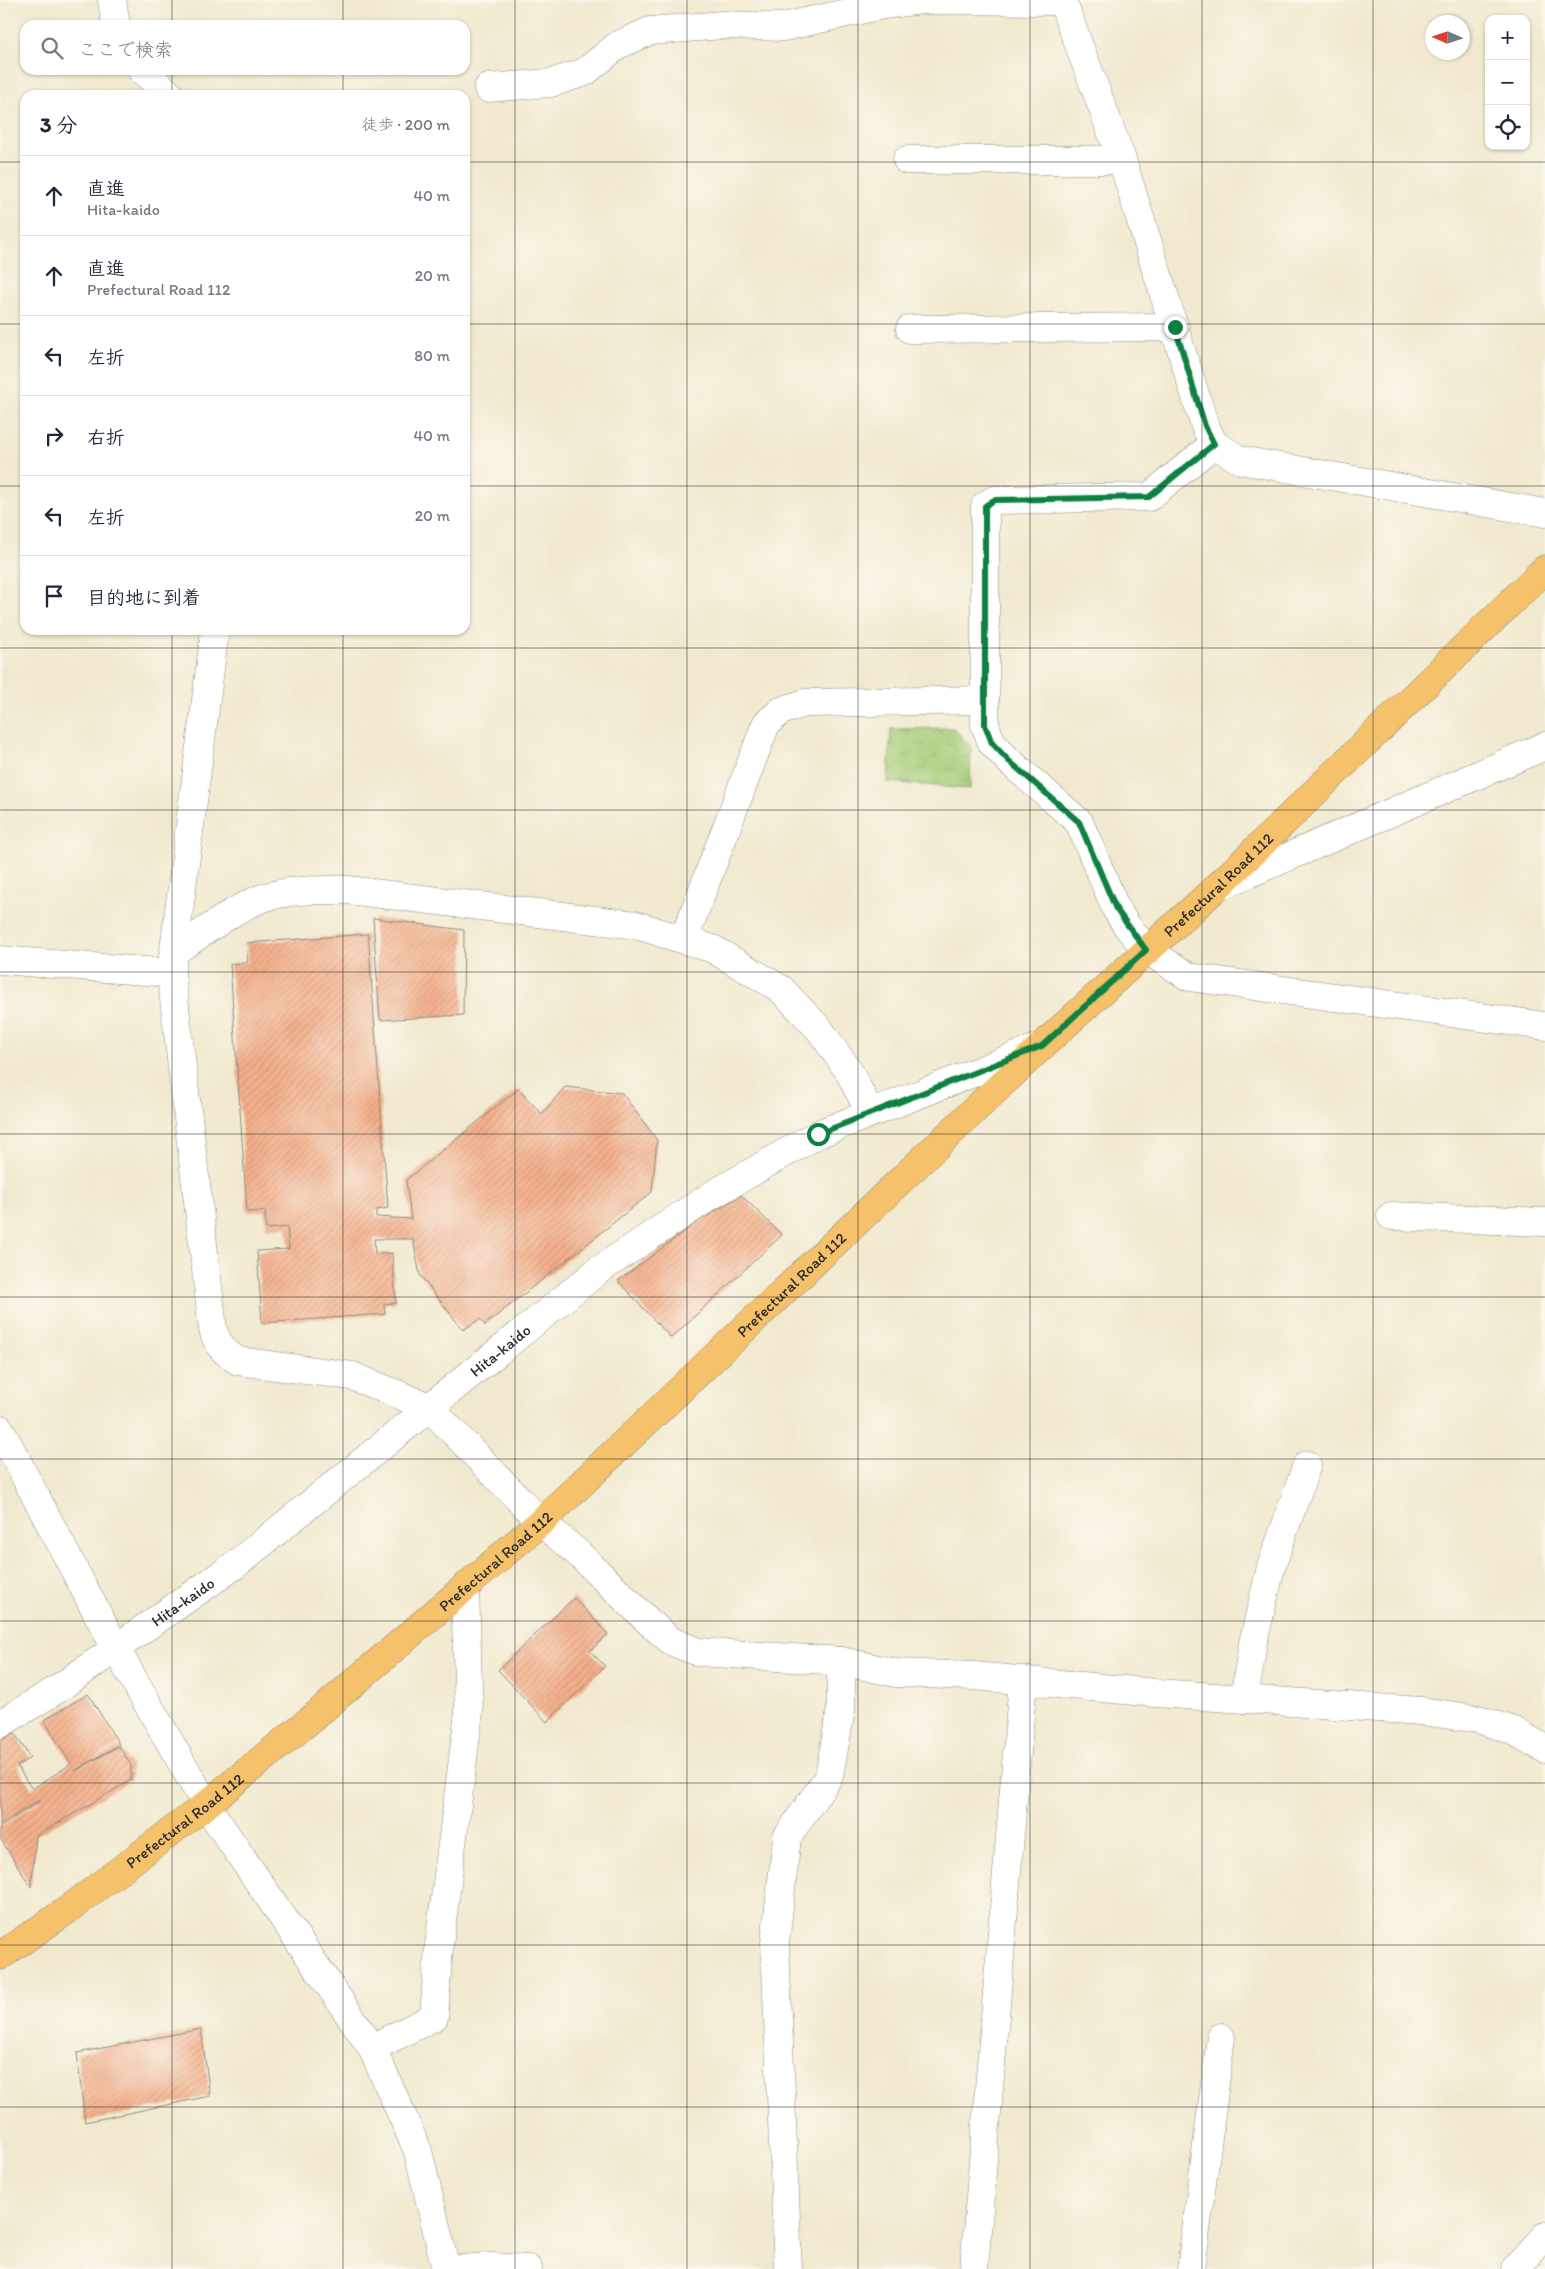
<!DOCTYPE html>
<html lang="ja">
<meta charset="utf-8">
<style>
:root{--surface:#fff;--page:#f2f2f3;--text:#1f2937;--muted:#747a83;--line:#e0e1e3}
body{margin:0;font-family:Itim,"Klee One",sans-serif;background:var(--page);color:var(--text)}
.controls{position:absolute;right:15px;top:15px;display:grid;overflow:hidden;border-radius:10px;box-shadow:0 1px 4px #0004}
.controls button{width:45px;height:45px;display:grid;place-items:center;padding:0;border:0;border-bottom:1px solid var(--line);background:var(--surface);color:var(--text);font:25px sans-serif}
.compass{position:absolute;left:1425px;top:15px;width:45px;height:45px;border-radius:50%;background:var(--surface);box-shadow:0 1px 4px #0004;rotate:273deg}
.stop{position:absolute;width:15px;height:15px;margin:-11px;border:4px solid #0b8043;border-radius:50%;background:#fff}
.stop.end{background:#0b8043;border-color:#fff;box-shadow:0 1px 5px #0008}
.list{margin:0;padding:0;list-style:none}
h2{display:flex;justify-content:space-between;align-items:center;height:65px;margin:0;padding:0 20px;font-size:21px}
h2 small{font-size:16px;font-weight:400;color:var(--muted)}
.list li{display:grid;grid-template-columns:32px 1fr auto;gap:15px;align-items:center;box-sizing:border-box;height:80px;padding:0 20px;border-top:1px solid var(--line)}
.list b{display:block;font-size:19px;white-space:nowrap}
.list p{margin:0;font-size:16px;white-space:nowrap;color:var(--muted)}
.list em{font-size:16px;font-style:normal;color:var(--muted)}
.icon{flex:none;width:28px;height:28px;fill:none;stroke:currentColor;stroke-width:2;stroke-linecap:round;stroke-linejoin:round}
.map{position:relative;flex:none;width:1545px;height:2269px;overflow:hidden}
.search{position:absolute;background:var(--surface);box-shadow:0 1px 4px #0004;left:20px;top:20px;width:450px;height:55px;display:flex;align-items:center;gap:12px;box-sizing:border-box;padding:0 18px;border-radius:15px;color:var(--muted);font-size:19px}
.panel{position:absolute;background:var(--surface);box-shadow:0 1px 4px #0004;left:20px;top:90px;width:450px;height:545px;border-radius:15px}
.map>svg:first-child{display:block}
</style>
<div class="map">
<svg width="1545" height="2269" viewBox="0 0 1545 2269">
<defs>
<pattern id="park-tufts" width="24" height="20" patternUnits="userSpaceOnUse" patternTransform="scale(1.25)"><rect width="24" height="20" fill="#a5cd78"/><path d="M3 7l-1-3M5 7V3M7 7l1-3M15 17l-1-3M17 17v-4M19 17l1-3" fill="none" stroke="#8eb068"/></pattern>
<pattern id="building-hatch" width="6" height="6" patternUnits="userSpaceOnUse" patternTransform="scale(1.25)"><rect width="6" height="6" fill="#f4af8a"/><path d="M-1 1l2-2M0 6l6-6M5 7l2-2" fill="none" stroke="#d19777"/></pattern>
</defs>
<rect width="100%" height="100%" fill="#fbf7ec"/>
<filter id="ink" filterUnits="userSpaceOnUse"><feTurbulence type="fractalNoise" baseFrequency=".02" numOctaves="2"/><feDisplacementMap in="SourceGraphic" scale="10" xChannelSelector="R" yChannelSelector="G"/><feConvolveMatrix kernelMatrix="1 2 1 2 8 2 1 2 1" color-interpolation-filters="sRGB"/></filter>
<filter id="wash" filterUnits="userSpaceOnUse"><feTurbulence type="fractalNoise" baseFrequency=".0096" numOctaves="4" result="noise"/><feDisplacementMap in="SourceGraphic" scale="20" xChannelSelector="R" yChannelSelector="G"/><feGaussianBlur stdDeviation="1.12" result="paint"/><feColorMatrix in="noise" values="0 0 0 0 0 0 0 0 0 0 0 0 0 0 0 0 0 1.4 0 .05"/><feComposite in="paint" operator="in"/></filter>
<g filter="url(#wash)">
<rect width="100%" height="100%" fill="#f1e9cf"/>
<path fill="url(#park-tufts)" stroke="#687c52" d="M953,728l18,19 -1,42 -82,-7 3,-53z"/>
<g id="blocks">
<path fill="url(#building-hatch)" d="M373,918l91,12 -1,85 -83,5z
M368,934l20,274 -12,2v7l35,2 -5,-39 112,-91 24,25 23,-27 57,6 35,47 -5,52 -167,133 -5,-6 -17,11 -43,-55 -7,-36h-39l1,15 17,-1 4,50 -12,1 1,10 -123,9 -5,-72 32,-2 -2,-22 -21,2 -1,-18 -18,1 -17,-248 18,-2 -2,-19z
M741,1195l41,40 -111,103 -53,-57 79,-59z
M574,1598l34,36 -18,17 15,15 -58,56 -49,-52z
M88,1694l31,50 -44,27 44,-25 12,19v15l-95,56 -5,51 -31,-49v-11l40,-26 -1,-1 -39,25v-83l14,-10 16,26 -13,8 15,23 39,-25 -27,-44z
M201,2029l9,67 -125,26 -8,-69z"/>
</g>
</g>
<g filter="url(#ink)">
<use href="#blocks" fill-opacity="0" stroke="#8e8a7d" stroke-width="1"/>
<g fill="none" stroke-linecap="round" stroke-linejoin="round">
<g stroke="#8e8a7d" stroke-width="29">
<g id="minor">
<path d="M112,0l4,25"/>
<path d="M1062,0l60,160 83,266 9,18 26,16 305,53"/>
<path d="M142,70l28,25"/>
<path d="M488,88l63,-5 34,-11 33,-27 32,-14 72,-6 61,2 100,-22 38,-5 141,1"/>
<path d="M907,160h215"/>
<path d="M910,329l265,-2"/>
<path d="M1214,444l-65,53 -155,3 -9,6v219l7,18 17,18 70,61 37,87 11,17 20,24 42,27 356,49"/>
<path d="M215,630l-44,343 42,356c4,16 11,23 25,32l114,15 77,31 112,115 39,33 67,65 24,21 27,11 143,9 55,12 78,3 182,17 265,18 57,8 36,12 31,18"/>
<path d="M1218,887l327,-141"/>
<path d="M684,939l82,-215 15,-13 24,-8 180,-3"/>
<path d="M175,951c27,-17 55,-40 85,-52 28,-10 59,-9 88,-9l288,35 77,24 68,40 39,41 28,40 22,42"/>
<path d="M0,960l171,13"/>
<path d="M1391,1216l154,6"/>
<path d="M0,1429l115,218 91,158 166,243 46,103 28,118"/>
<path d="M1244,1699l9,-56 18,-76 36,-102"/>
<path id="s1" d="M0,1724l56,-34 179,-125 364,-295 113,-75 106,-61 224,-88"/>
<path d="M372,2048l62,-31 5,-72 30,-233 -4,-122"/>
<path d="M460,2269l33,-2 35,2"/>
<path d="M788,2269l-13,-326 12,-106 42,-61 12,-66v-49"/>
<path d="M974,2269l49,-589"/>
<path d="M1191,2269l30,-232"/>
<path d="M1515,2269l30,-33"/>
</g>
</g>
<g stroke="#8e8a7d" stroke-width="29">
<g id="major">
<path id="s2" d="M0,1956l66,-45 140,-106 109,-89 226,-194 501,-476 175,-159 328,-318"/>
</g>
</g>
<use href="#minor" stroke="#fff" stroke-width="28"/>
<use href="#major" stroke="#f5c16b" stroke-width="28"/>
</g>
</g>
<g fill="none" stroke-linecap="round" stroke-linejoin="round" filter="url(#ink)">
<path stroke="#0b8043" stroke-width="6" d="M818,1134l224,-88 104,-96 -30,-41 -37,-87 -70,-61 -17,-18 -7,-18v-219l9,-6 155,-3 65,-53 -9,-18 -30,-99"/>
</g>
<path fill="none" stroke="#2b2b2b" stroke-width="1" stroke-opacity="0.55" d="M172,0v25M343,0v25M515,0v2269M687,0v2269M858,0v2269M1030,0v2269M1202,0v2269M1373,0v2269M172,70v25M343,70v25M0,162h25M465,162h1080M0,324h25M465,324h1080M0,486h25M465,486h1080M172,630v1639M343,630v1639M0,648h1545M0,810h1545M0,972h1545M0,1134h1545M0,1297h1545M0,1459h1545M0,1621h1545M0,1783h1545M0,1945h1545M0,2107h1545"/>
<g text-anchor="middle" dominant-baseline="central" stroke-width="4" stroke-linejoin="round" paint-order="stroke">
<g font-size="16" fill="#2b2b2b" stroke="#fbf7ec">
<text stroke="none"><textPath href="#s2" startOffset="1624">Prefectural Road 112</textPath></text>
<text stroke="none"><textPath href="#s2" startOffset="1039">Prefectural Road 112</textPath></text>
<text stroke="none"><textPath href="#s1" startOffset="625">Hita-kaido</textPath></text>
<text stroke="none"><textPath href="#s2" startOffset="634">Prefectural Road 112</textPath></text>
<text stroke="none"><textPath href="#s1" startOffset="220">Hita-kaido</textPath></text>
<text stroke="none"><textPath href="#s2" startOffset="229">Prefectural Road 112</textPath></text>
</g>
</g>
</svg>
<div class="controls">
<button>+</button>
<button>−</button>
<button><svg class="icon" aria-label="locate" viewBox="0 0 24 24"><circle cx="12" cy="12" r="6"/><path d="M12 2v4M12 18v4M2 12h4M18 12h4"/></svg></button>
</div>
<svg class="compass" viewBox="-18 -18 36 36"><path d="M0-13l5 13h-10z" fill="#e53935"/><path d="M0 13l5-13h-10z" fill="#747a83"/></svg>
<div class="stop" style="left:818px;top:1134px"></div>
<div class="stop end" style="left:1175px;top:327px"></div>
<div class="search"><svg class="icon" aria-label="search" viewBox="0 0 24 24"><circle cx="10" cy="10" r="6"/><path d="M15 15l6 6"/></svg>ここで検索</div>
<section class="panel">
<h2>3 分<small>徒歩 · 200 m</small></h2>
<ul class="list">
<li><svg class="icon" aria-label="ahead" viewBox="0 0 24 24"><path d="M12 20V5M6 11l6-6 6 6"/></svg><div><b>直進</b><p>Hita-kaido</p></div><em>40 m</em></li>
<li><svg class="icon" aria-label="ahead" viewBox="0 0 24 24"><path d="M12 20V5M6 11l6-6 6 6"/></svg><div><b>直進</b><p>Prefectural Road 112</p></div><em>20 m</em></li>
<li><svg class="icon" aria-label="left" viewBox="0 0 24 24"><path d="M17 20v-9H6M10 6l-5 5 5 5"/></svg><div><b>左折</b></div><em>80 m</em></li>
<li><svg class="icon" aria-label="right" viewBox="0 0 24 24"><path d="M7 20v-9h11M14 6l5 5-5 5"/></svg><div><b>右折</b></div><em>40 m</em></li>
<li><svg class="icon" aria-label="left" viewBox="0 0 24 24"><path d="M17 20v-9H6M10 6l-5 5 5 5"/></svg><div><b>左折</b></div><em>20 m</em></li>
<li><svg class="icon" aria-label="arrive" viewBox="0 0 24 24"><path d="M6 21V4h12l-3 4 3 4H6"/></svg><div><b>目的地に到着</b></div></li>
</ul>
</section>
</div>
